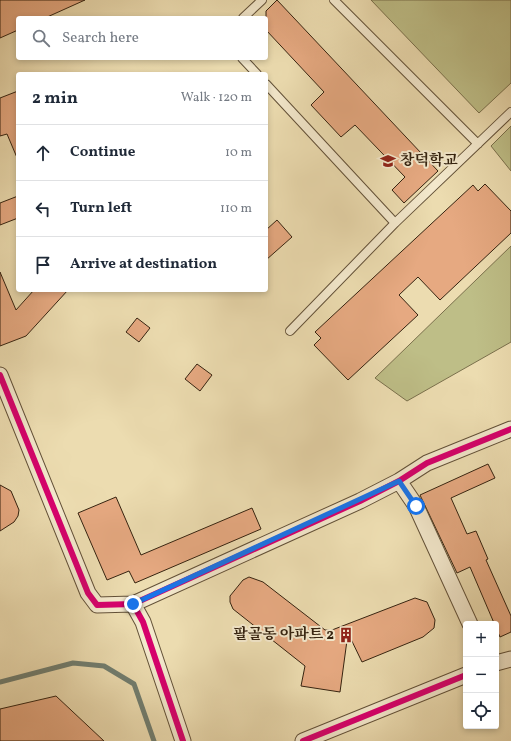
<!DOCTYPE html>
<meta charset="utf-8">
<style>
:root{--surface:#fff;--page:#f6f6f7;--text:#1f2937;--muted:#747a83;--line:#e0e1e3}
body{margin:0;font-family:Vollkorn,"Noto Serif KR",serif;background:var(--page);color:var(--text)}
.controls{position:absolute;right:12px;bottom:12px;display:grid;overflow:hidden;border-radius:4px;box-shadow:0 2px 6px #0003}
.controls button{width:36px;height:36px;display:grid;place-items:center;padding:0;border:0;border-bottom:1px solid var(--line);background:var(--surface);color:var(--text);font:20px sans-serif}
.stop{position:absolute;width:12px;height:12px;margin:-9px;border:3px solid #1a73e8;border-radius:50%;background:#fff}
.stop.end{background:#1a73e8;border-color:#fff;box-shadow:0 1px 4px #0008}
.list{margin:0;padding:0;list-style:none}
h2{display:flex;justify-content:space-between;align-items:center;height:52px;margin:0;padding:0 16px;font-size:17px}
h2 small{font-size:13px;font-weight:400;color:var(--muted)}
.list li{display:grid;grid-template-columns:26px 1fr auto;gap:12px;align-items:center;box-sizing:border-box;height:56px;padding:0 16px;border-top:1px solid var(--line)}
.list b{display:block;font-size:15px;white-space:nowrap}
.list em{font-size:13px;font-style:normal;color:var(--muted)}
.icon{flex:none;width:22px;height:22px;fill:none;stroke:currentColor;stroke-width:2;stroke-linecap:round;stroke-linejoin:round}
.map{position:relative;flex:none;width:511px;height:741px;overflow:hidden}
.search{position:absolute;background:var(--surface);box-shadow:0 2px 6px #0003;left:16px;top:16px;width:252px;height:44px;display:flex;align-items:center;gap:10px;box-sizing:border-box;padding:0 14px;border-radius:4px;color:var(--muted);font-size:15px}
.panel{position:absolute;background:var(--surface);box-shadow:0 2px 6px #0003;left:16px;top:72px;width:252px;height:220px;border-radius:4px}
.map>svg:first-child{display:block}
</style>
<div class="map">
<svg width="511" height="741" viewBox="0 0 511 741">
<rect width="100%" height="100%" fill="#ecdcb0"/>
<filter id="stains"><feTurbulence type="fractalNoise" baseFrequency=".005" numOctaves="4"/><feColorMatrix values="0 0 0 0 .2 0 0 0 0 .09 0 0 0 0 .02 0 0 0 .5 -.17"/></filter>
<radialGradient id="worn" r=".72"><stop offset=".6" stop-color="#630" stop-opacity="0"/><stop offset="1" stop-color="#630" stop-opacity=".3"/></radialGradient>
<path fill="#bebe87" stroke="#7a704c" d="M371,0h140v83l-32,30z
M511,126v45l-20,-25z
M511,246v96l-104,59 -32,-23z"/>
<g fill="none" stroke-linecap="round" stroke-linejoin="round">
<path stroke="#717e70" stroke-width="5" d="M0,682l73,-19 31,3 30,18 20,57"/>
</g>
<path fill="#e6a981" stroke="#352310" d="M0,0h85l-40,18h-27v12l-18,8z
M277,0l161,171 -34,32 -12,-13 13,-13 -50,-52 -14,12 -30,-32 13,-13 -58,-62v-19z
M18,91v69l-11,-26 -7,2v-38z
M485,184l26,27v22l-71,67 -22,-23 -19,18 19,20 -70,65 -34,-35 7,-7 -6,-6 158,-147 5,6z
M18,196v22l-18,7v-22z
M277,220l15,17 -26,23v-30z
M0,272l16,38 18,-20h34l-42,46 -26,10z
M137,318l13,10 -11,14 -13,-10z
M197,364l15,11 -12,16 -15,-12z
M488,464l7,14 -44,20 16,36 9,-3 12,28 -2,1 25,56v16l-11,5 -30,-70 -13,6 -37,-78z
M0,485l11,6 8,19 -1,6 -4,6 -14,9z
M116,497l25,58 111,-47 9,21 -126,54 -6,-12 -22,9 -29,-67z
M249,577l14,5 62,48h7l83,-32 12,4 8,18 -1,8 -11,9 -61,25 -14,-29 -8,59 -39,-6 4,-20 -72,-57 -3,-7v-6l13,-16z
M56,696l48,45h-104v-32z"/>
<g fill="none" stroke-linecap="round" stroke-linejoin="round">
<g stroke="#635138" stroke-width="10">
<path id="lane" d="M334,0l144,144
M243,18l19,-18
M242,58l15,16
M266,84l129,139
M290,331l105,-108 116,-111"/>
</g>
<g stroke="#635138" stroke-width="17">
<path id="street" d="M0,375l88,218 9,12 36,-1 227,-103 39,-20 28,-18 84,-34
M399,481l17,25 54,118
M133,604l10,18 40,119
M496,663l15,-4
M303,741l163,-66"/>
</g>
<use href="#lane" stroke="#f3e8cc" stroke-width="8"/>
<use href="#street" stroke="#f3e8cc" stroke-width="15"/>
<g stroke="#f3e8cc" stroke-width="8">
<path id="cycleway" d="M0,375l88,218 9,12 36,-1 227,-103 39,-20 28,-18 84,-34
M133,604l10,18 40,119
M303,741l163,-66"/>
</g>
<use href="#cycleway" stroke="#d6006c" stroke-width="6"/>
</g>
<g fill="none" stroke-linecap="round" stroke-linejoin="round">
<path stroke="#1a73e8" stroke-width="5" d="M133,604l266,-123 17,25"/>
</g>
<defs>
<g id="school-bare" transform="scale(1.2)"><path d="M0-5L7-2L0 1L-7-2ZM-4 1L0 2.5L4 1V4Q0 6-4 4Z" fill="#8f2418" stroke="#f3e8cc" stroke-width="2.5" paint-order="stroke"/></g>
<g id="building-bare" transform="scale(1.2)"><path d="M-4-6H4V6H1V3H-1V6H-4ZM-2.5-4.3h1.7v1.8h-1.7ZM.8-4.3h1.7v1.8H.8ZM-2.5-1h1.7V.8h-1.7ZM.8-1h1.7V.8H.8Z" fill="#8f2418" stroke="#f3e8cc" stroke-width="2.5" paint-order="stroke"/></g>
</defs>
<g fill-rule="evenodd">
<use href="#school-bare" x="388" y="161"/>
<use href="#building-bare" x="346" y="635"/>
</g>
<g text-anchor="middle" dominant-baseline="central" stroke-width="4" stroke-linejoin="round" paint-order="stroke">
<g font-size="15" font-weight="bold" fill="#352310" stroke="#f3e8cc" text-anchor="start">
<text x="400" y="161">창덕학교</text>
<text x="334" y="635" text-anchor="end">팔골동 아파트 2</text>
</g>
</g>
<rect width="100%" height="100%" filter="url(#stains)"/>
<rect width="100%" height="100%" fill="url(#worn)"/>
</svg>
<div class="controls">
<button>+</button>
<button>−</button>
<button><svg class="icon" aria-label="locate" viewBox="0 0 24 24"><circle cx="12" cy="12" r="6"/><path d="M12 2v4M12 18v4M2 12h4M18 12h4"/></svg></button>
</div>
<div class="stop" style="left:416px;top:506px"></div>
<div class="stop end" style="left:133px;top:604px"></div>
<div class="search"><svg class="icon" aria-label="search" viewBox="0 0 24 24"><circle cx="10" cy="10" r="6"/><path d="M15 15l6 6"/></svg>Search here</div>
<section class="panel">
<h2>2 min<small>Walk · 120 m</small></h2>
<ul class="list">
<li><svg class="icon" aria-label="ahead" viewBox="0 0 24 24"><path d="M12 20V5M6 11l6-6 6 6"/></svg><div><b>Continue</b></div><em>10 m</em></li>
<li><svg class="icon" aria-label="left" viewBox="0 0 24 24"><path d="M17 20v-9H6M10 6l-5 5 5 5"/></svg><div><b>Turn left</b></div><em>110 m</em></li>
<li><svg class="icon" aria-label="arrive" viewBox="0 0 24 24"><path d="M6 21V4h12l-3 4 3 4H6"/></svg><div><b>Arrive at destination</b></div></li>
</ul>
</section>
</div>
